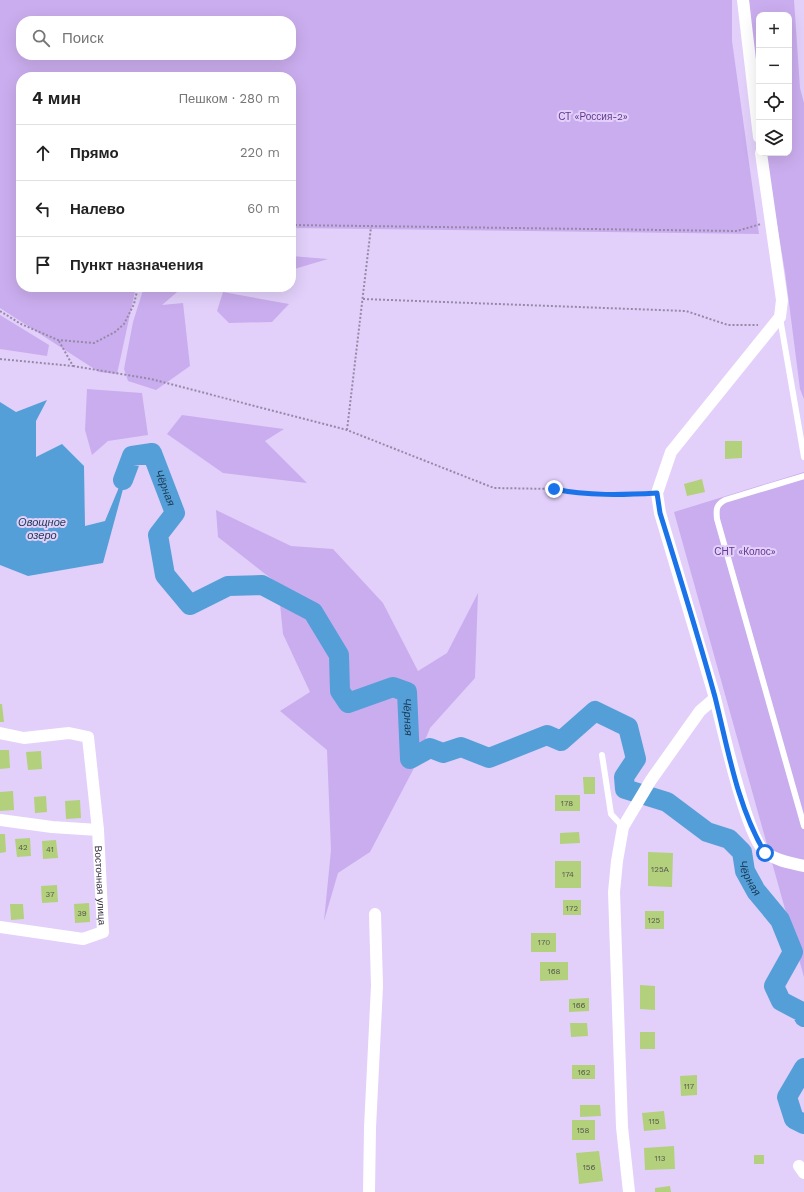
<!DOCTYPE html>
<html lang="ru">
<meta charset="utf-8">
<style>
:root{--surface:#fff;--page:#f2f2f2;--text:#222;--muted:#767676;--line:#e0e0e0}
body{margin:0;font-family:"Work Sans",sans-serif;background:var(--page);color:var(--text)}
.controls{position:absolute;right:12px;top:12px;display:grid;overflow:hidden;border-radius:8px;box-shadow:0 4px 16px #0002}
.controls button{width:36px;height:36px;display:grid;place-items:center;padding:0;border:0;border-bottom:1px solid var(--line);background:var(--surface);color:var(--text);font:20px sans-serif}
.stop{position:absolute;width:12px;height:12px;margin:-9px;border:3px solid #1a73e8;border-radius:50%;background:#fff}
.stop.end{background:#1a73e8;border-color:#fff;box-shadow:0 1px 4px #0008}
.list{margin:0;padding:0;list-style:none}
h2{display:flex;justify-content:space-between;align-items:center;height:52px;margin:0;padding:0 16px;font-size:17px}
h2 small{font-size:13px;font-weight:400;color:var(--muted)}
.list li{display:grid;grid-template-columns:26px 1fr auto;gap:12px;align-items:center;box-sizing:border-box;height:56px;padding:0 16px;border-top:1px solid var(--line)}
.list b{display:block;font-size:15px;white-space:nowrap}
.list em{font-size:13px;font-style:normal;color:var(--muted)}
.icon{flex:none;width:22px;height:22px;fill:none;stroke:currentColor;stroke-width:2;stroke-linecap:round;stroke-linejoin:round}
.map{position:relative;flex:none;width:804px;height:1192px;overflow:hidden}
.search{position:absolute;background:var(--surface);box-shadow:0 4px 16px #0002;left:16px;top:16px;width:280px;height:44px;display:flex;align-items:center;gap:10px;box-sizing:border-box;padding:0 14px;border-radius:16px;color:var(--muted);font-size:15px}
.panel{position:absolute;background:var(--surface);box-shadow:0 4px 16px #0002;left:16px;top:72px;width:280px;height:220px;border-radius:16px}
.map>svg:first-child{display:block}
</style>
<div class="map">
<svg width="804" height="1192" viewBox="0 0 804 1192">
<rect width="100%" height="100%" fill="#e2d0fa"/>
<path fill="#caadee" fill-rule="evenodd" d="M0,0h732v41l27,193 -468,-6v-151h-270v210h115l-19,87 -18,-2 -99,-64zM21,21h270v34h-270z
M749,0h45l6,88 4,15v296l-4,-10 -15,-117 -20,-119h24v-138h-30v95z
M291,256l37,3 -37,11z
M144,287h39l-21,18 21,-2 7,63 -34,24 -28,-9 -4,-12 9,-47z
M223,292l66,12 -17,18 -43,1 -12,-12z
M0,315l49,30 -2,11 -47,-7z
M87,389l55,4 6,42 -40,6 -16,14 -7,-25z
M182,415l102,14 -19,12 42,42 -84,-10 -56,-39z
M804,472v505l-130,-465z
M216,510l75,36 42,3 50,54 35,68 29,-18 31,-60 -3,85 -45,50 -17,42 -43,82 -32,21 -14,48 7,-71 -4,-100 -47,-39 30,-19 -27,-58 -5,-50 -60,-47z"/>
<path fill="#559fd9" d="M47,400l-11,21v36l26,-13 22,22 1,60 20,-5 27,-65 -29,107 -75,13 -28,-11v-163l16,10z"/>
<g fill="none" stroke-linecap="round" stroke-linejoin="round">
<g stroke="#559fd9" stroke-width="20">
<path id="s1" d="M123,480l9,-24 20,-3 23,60 -17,22 7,40 25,30 38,-19 34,-1 51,27 26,43 1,36 8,12 45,-16 14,5 3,67 20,-11 13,5 18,-6 28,11 58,-23 14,6 34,-30 33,16 8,32 -12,18 1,12 42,13 40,30 22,7 13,13 3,19 11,20 24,29 13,32 -19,34 7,15 21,11 2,5"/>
<path d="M804,1068l-17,29 7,22 10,5"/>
</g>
</g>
<path fill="#b3d07c" d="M725,441h17v17l-17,1z
M702,479l3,13 -18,4 -3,-12z
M0,704h2l2,18h-4z
M0,750h9l1,18 -10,1z
M41,751l1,18 -14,1 -2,-18z
M583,777h12v17h-11z
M13,791l1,19 -14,1v-19z
M555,795h25v16h-25z
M46,796l1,16 -12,1 -1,-16z
M80,800l1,18 -15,1 -1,-18z
M579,832l1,11 -20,1v-11z
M0,834h5l1,18 -6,1z
M30,838l1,18 -14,1 -2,-18z
M56,840l2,18 -15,1 -1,-18z
M648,852l25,1 -1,34 -24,-1z
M555,861h26v27h-26z
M57,885l1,17 -16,1 -1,-17z
M563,900h18v15h-18z
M89,903l1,19 -15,1 -1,-19z
M10,904h13l1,15 -13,1z
M645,911h19v18h-19z
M531,933h25v19h-25z
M540,962h28v18l-28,1z
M640,985l15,1v24l-15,-1z
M589,998v13l-20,1v-13z
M570,1023h17l1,13 -17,1z
M640,1032h15v17h-15z
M572,1065h23v14h-23z
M697,1075v20l-16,1 -1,-20z
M580,1105h20l1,11 -21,1z
M664,1111l2,18 -22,2 -2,-18z
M572,1120h23v20h-23z
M674,1146l1,23 -30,1 -1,-22z
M599,1151l4,30 -24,3 -3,-31z
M754,1155h10v9h-10z
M670,1186l1,6h-16v-4z"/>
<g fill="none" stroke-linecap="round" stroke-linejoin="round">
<path stroke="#9689a7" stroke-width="2" stroke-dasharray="2 2" stroke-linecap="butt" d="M291,225l446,6 24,-7
M363,299l323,12 42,14h30
M0,311l21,13 37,16 36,3 21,-11 9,-8 10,-20 4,-17
M0,359l73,7 -14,-25
M73,366l78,13 196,51 147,58 60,1 21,4 71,1
M347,430l24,-203"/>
<path stroke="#fff" stroke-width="6" d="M780,318l24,139
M804,476l-79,24c-9,5 -9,9 -8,19l87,307
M602,755l9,59 12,13"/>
<g stroke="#fff" stroke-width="12">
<path d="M743,0l16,137"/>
<path d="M715,698c7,27 32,142 51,155 11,8 26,10 38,13"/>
<path d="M0,733l24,5 45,-5 19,4 10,93"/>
<path id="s2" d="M0,820l52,7 46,3 5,102 -20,7 -83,-12"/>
<path d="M799,1166l5,7"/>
<path d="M369,1192l1,-64 7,-142 -2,-72"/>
<path d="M629,1192l-7,-65 -8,-235 3,-31 6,-34 28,-47 49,-69 15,-13 -55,-185 -3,-20 14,-41 109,-135 2,-17 -21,-147"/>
</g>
</g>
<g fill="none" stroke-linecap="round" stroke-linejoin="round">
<path stroke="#1a73e8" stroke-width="5" d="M554,489c34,7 69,6 103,4l3,20c19,61 38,122 55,184 13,52 22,109 50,156"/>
</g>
<g text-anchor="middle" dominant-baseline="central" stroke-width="4" stroke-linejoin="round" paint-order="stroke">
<g font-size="8" fill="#56584f">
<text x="567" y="803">178</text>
<text x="23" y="847">42</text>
<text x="50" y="849">41</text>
<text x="660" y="869">125А</text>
<text x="568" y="874">174</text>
<text x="50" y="894">37</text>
<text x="572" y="908">172</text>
<text x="82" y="913">39</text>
<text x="654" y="920">125</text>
<text x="544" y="942">170</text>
<text x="554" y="971">168</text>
<text x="579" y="1005">166</text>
<text x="584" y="1072">162</text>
<text x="689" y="1086">117</text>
<text x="654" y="1121">115</text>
<text x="583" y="1130">158</text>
<text x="660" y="1158">113</text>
<text x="589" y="1167">156</text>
</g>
<g font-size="10" fill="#63368f" stroke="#e2d0fa">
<text x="593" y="116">СТ «Россия-2»</text>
<text x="745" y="551">СНТ «Колос»</text>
</g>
<g font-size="10" fill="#373040" stroke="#e2d0fa">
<text stroke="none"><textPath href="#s2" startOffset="154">Восточная улица</textPath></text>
</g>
<g font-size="11" font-style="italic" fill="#1a3952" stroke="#e2d0fa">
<text stroke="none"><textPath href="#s1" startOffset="83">Чёрная</textPath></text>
<text x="42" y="522">Овощное<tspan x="42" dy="13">озеро</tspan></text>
<text stroke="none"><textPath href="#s1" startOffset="540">Чёрная</textPath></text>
<text stroke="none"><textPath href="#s1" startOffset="1057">Чёрная</textPath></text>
</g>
</g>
</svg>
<div class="controls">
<button>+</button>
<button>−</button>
<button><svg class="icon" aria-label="locate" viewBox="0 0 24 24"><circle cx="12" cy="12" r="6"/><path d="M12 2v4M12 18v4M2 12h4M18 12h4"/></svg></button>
<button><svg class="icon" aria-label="layers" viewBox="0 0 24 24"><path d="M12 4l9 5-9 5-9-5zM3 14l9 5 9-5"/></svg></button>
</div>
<div class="stop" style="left:765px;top:853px"></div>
<div class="stop end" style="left:554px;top:489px"></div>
<div class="search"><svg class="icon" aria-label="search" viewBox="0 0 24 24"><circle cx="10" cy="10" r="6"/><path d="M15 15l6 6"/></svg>Поиск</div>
<section class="panel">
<h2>4 мин<small>Пешком · 280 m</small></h2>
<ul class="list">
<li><svg class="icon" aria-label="ahead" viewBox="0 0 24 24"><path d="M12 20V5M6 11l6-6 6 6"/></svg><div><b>Прямо</b></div><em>220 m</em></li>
<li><svg class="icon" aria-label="left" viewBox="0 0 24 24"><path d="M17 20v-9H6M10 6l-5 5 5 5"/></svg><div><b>Налево</b></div><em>60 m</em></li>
<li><svg class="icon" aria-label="arrive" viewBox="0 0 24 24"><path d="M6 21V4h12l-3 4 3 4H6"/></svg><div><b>Пункт назначения</b></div></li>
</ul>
</section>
</div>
